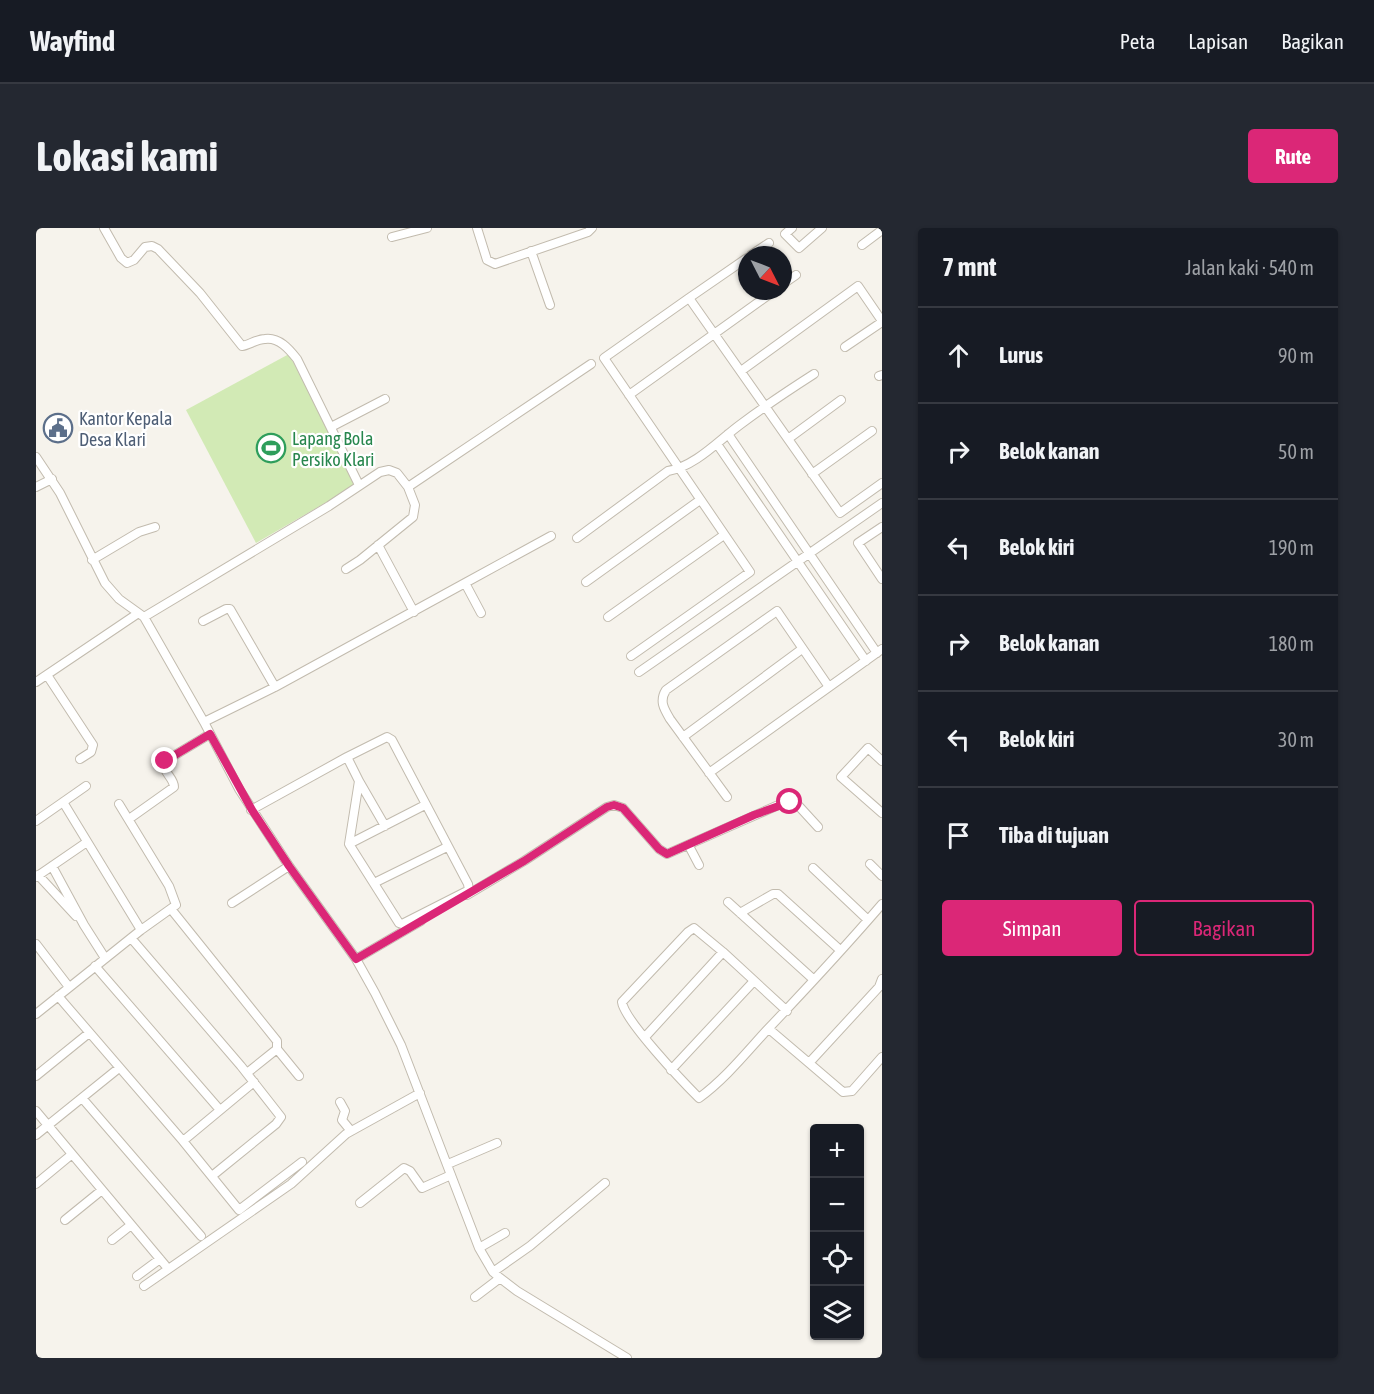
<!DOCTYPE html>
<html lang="id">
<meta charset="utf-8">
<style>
:root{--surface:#171b24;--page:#242831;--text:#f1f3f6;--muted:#9ea1a6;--line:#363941;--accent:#db2777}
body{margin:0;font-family:"Asap Condensed",sans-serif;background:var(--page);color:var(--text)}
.controls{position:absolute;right:18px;bottom:18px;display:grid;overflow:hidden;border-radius:6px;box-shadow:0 2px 4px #0004}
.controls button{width:54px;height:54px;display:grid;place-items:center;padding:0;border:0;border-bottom:2px solid var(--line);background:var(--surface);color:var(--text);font:30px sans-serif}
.compass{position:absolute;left:702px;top:18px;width:54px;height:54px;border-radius:50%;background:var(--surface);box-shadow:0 2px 4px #0004;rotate:132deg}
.stop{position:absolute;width:18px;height:18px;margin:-14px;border:4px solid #db2777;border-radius:50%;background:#fff}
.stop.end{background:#db2777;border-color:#fff;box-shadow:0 2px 6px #0008}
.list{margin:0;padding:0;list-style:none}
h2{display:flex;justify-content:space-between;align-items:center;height:78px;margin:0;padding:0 24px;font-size:26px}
h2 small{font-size:20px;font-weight:400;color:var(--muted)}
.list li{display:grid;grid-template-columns:39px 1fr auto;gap:18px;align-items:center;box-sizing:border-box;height:96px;padding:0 24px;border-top:2px solid var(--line)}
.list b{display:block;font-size:22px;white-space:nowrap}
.list em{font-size:20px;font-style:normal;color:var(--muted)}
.actions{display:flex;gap:12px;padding:18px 24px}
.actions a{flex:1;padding:14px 0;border:2px solid var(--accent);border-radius:6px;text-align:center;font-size:21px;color:var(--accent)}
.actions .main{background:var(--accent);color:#fff}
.icon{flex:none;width:33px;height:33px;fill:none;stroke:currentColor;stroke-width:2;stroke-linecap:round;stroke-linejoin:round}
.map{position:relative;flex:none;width:846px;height:1130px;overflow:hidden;border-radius:6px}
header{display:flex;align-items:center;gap:36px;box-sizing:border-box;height:84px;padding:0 30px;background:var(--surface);border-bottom:2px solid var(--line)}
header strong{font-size:28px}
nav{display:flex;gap:33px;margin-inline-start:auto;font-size:21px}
.intro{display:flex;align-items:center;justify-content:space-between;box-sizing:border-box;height:144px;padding:0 36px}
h1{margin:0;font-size:42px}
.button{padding:15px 27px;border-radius:6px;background:var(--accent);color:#fff;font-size:21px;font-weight:700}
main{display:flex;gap:36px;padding:0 36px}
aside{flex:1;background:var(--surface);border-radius:6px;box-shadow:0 2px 4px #0004}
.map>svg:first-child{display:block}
</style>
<header>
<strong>Wayfind</strong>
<nav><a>Peta</a><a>Lapisan</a><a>Bagikan</a></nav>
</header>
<div class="intro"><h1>Lokasi kami</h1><a class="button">Rute</a></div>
<main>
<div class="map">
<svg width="846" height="1130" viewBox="0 0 846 1130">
<rect width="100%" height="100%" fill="#f6f3ec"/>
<path fill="#d2eab5" d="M253,126l67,131 -100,58 -70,-133z"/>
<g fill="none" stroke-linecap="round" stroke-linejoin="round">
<g stroke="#c2bbae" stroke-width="10">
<path id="minor" d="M68,0l17,30 6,5 7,-3 11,-13 7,-1 6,3 42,44 42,53c7,-1 15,-7 23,-7 14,-2 24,10 32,20l62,126
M441,0l10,32 8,4 93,-32 4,-4
M756,0l-7,6 14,14 23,-20
M356,9l35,-9
M826,17l20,-15
M495,23l19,54
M715,27l18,-12
M711,30l-58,40 151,215 42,-30
M747,56l13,-9
M809,119l37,-25
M705,143l117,-85 24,35
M843,148l3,-1
M593,167l145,-104
M295,199l54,-28
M692,206l149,219
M752,211l53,-39
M681,216l149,217
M0,229l24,36 45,90 14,16 25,18 60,105 35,67 50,77 67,93 19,34 26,52 78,203 14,24 7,6 17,13 110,67
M776,246l60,-43
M0,259l16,-8
M372,259l183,-123
M846,299l-24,16 24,36
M541,310l91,-67c28,-5 51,-31 73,-47 24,-18 48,-34 73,-50
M342,317l36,67
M56,332l47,-28 16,-5
M550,354l114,-82
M429,355l86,-47
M108,389l185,-111 51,-34 9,-2 8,3 11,14 7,18 -2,12 -53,43 -14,9
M572,389l116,-82
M167,393l23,-12h4l45,78
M595,428l119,-84 -146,-214 85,-60
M603,444l243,-169
M11,447l46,70 -2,7 -11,7
M0,454l101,-68
M168,494l71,-35 190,-104 16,30
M647,509l119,-88
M846,533l-14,-13 -27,29 41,36
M673,545l173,-124
M323,553l26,45
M691,569l-57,-78c-6,-10 -11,-18 -4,-29l111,-79 52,76
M27,574l78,128
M215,582l96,-53 40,-20 5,3 76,144 1,6 -67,34 -3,-1 -50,-79 10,-63 -12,-24
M93,591l45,-32c0,-10 -13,-15 -9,-26l45,-27
M0,593l50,-35
M313,616l76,-39
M653,618l10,19
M834,636l12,12
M16,638l32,59 21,33
M777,640l55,52
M2,647l38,41
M0,649l51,-35
M338,655l73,-36
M431,667l57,-34 83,-54 7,-2 9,3 36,41 8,5 116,-51h13l22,24
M692,674l85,77
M196,675l57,-37
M135,681l106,132v8l-30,24
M704,685l33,-19h5l62,56
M95,710l110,128 40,51 -5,7 -64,52
M0,716l33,43
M320,731l65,-38
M59,738l125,144
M846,751l-3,8 -70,76 34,29 9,-1 30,-34
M22,768l125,145 56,69 63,-48
M751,783l-64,-59 -29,-24 -6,4 -66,70c2,18 62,81 77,96 26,-19 46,-44 68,-68 39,-41 78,-83 115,-126
M0,786l105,-84 35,-25 -7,-19 -50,-82
M733,801l40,34
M609,809l78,-85
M241,821l22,27
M635,842l83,-89
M0,848l53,-43
M46,870l119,138
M304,874l5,9 -3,9 9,11
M0,883l129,154
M0,907l83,-67
M147,913l71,-59
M412,936l49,-21
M0,956l35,-29
M324,975l44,-35 6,3 12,17 29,-13
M29,992l37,-30
M76,1012l19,-15
M443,1020l26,-15
M457,1044l37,-26 75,-63
M101,1048l23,-17
M108,1058l147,-102 55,-50 74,-41
M439,1069l25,-19"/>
</g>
<use href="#minor" stroke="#fff" stroke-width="8"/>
</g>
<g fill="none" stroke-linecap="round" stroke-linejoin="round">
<path stroke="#db2777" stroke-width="8" d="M129,533l45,-27 42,76 37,56 67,93 168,-98 83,-54 7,-2 9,3 36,41 8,5 87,-39 36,-13"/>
</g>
<defs>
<g id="civic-ring" transform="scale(1.5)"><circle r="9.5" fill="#fff" stroke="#5c6f8a" stroke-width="1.5"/><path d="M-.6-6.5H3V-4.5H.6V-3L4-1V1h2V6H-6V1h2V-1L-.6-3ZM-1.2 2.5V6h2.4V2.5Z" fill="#5c6f8a"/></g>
<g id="stadium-ring" transform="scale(1.5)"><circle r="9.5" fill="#fff" stroke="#2e9e5b" stroke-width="1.5"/><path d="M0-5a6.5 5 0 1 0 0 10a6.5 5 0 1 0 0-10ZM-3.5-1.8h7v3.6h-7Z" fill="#2e9e5b"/></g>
</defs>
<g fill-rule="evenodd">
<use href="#civic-ring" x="22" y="200"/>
<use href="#stadium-ring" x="235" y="220"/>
</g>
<g text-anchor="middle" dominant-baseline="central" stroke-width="4.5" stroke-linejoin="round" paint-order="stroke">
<g font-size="18" fill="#4e5e75" stroke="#fff" text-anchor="start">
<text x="43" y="190">Kantor Kepala<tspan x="43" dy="21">Desa Klari</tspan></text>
</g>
<g font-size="18" fill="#27864d" stroke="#fff" text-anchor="start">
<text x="256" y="210">Lapang Bola<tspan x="256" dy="21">Persiko Klari</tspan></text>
</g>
</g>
</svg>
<div class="controls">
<button>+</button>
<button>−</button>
<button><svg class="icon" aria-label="locate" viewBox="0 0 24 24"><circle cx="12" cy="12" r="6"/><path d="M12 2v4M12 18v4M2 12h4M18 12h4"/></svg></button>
<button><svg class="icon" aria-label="layers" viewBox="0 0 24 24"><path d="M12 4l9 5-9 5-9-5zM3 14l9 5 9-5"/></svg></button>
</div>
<svg class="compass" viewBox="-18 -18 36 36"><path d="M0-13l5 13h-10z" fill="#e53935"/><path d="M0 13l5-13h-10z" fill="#9ea1a6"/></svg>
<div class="stop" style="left:754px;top:574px"></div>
<div class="stop end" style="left:129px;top:533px"></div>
</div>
<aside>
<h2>7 mnt<small>Jalan kaki · 540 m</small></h2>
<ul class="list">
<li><svg class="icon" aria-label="ahead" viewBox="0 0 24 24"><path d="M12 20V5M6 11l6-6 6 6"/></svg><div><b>Lurus</b></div><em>90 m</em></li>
<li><svg class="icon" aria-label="right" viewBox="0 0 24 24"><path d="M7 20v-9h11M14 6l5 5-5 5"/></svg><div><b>Belok kanan</b></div><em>50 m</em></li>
<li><svg class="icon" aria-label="left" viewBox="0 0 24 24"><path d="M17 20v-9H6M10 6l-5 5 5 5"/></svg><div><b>Belok kiri</b></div><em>190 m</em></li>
<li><svg class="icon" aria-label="right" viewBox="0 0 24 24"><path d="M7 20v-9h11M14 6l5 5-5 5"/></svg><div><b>Belok kanan</b></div><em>180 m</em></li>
<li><svg class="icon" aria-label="left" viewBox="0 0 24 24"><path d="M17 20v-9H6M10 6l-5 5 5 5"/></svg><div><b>Belok kiri</b></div><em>30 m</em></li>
<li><svg class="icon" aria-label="arrive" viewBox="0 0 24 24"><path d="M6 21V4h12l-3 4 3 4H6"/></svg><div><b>Tiba di tujuan</b></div></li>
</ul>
<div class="actions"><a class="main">Simpan</a><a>Bagikan</a></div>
</aside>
</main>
